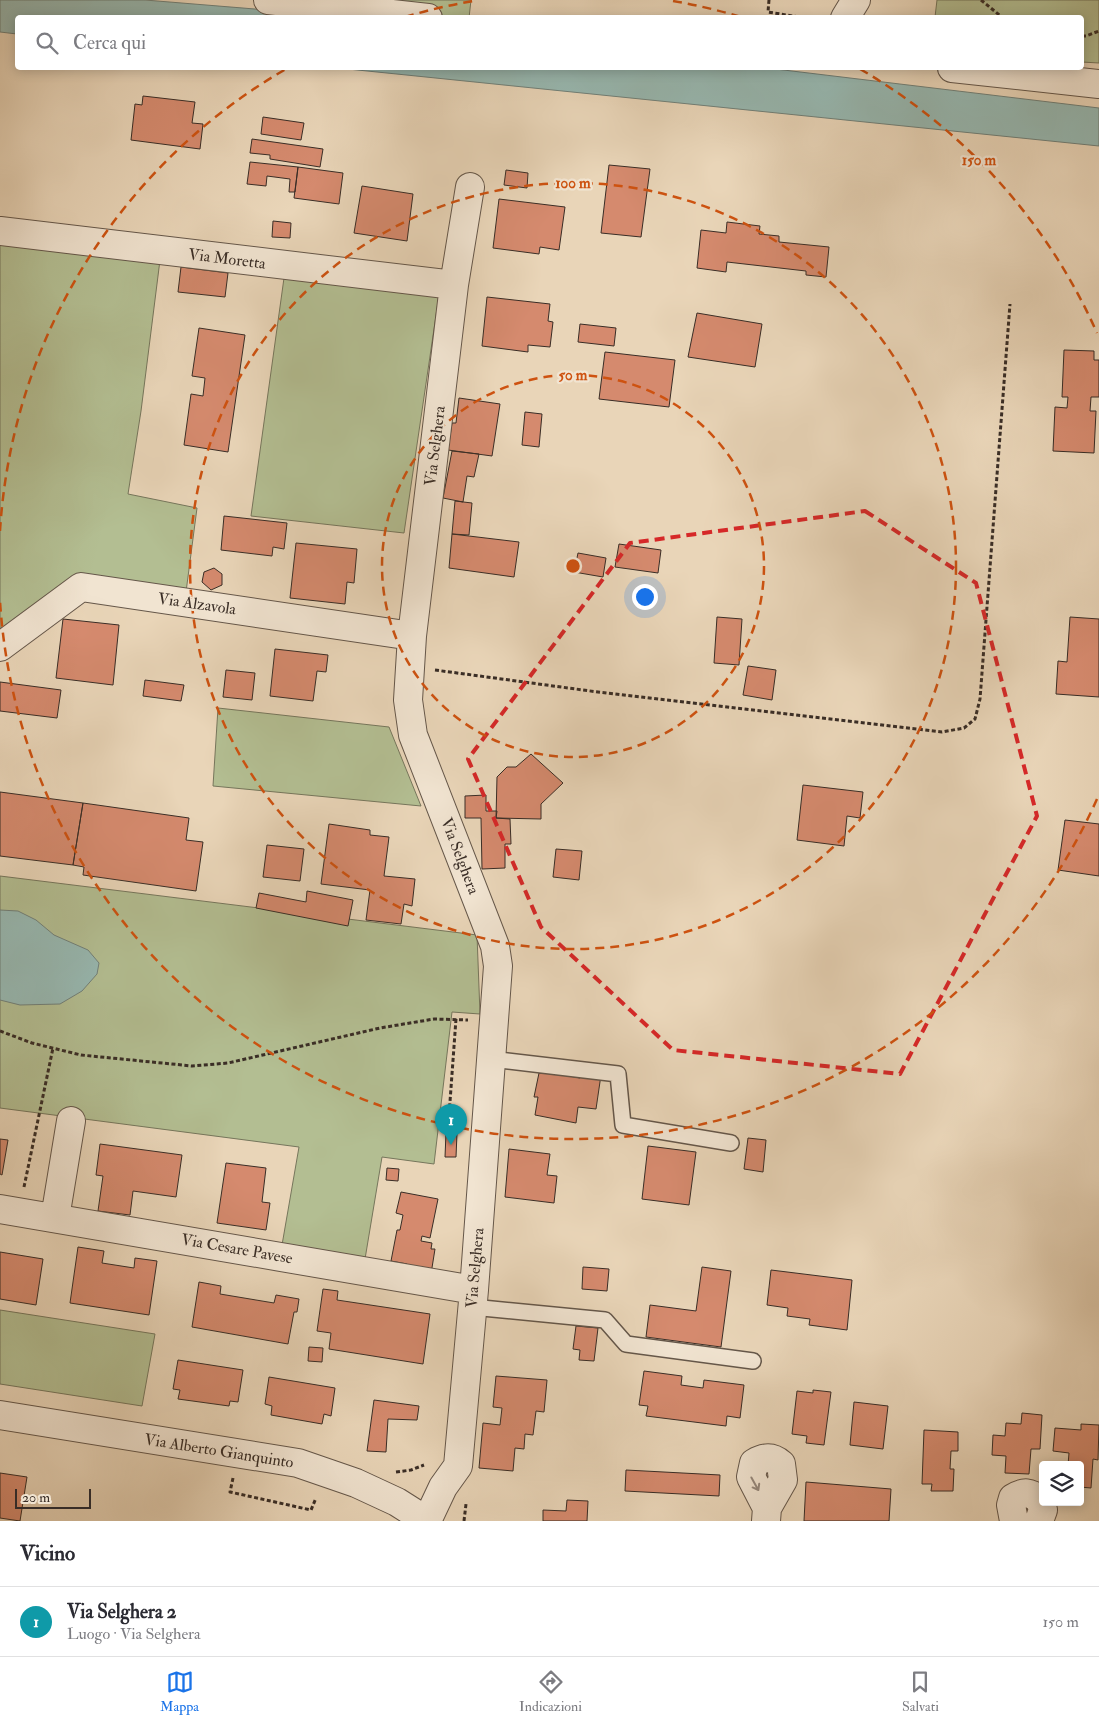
<!DOCTYPE html>
<html lang="it">
<meta charset="utf-8">
<style>
:root{--surface:#fff;--page:#f2f2f3;--text:#2b2b33;--muted:#7c7c81;--line:#e1e1e2;--accent:#1a73e8}
body{margin:0;font-family:"IM FELL Double Pica",serif;background:var(--page);color:var(--text)}
.controls{position:absolute;right:15px;bottom:15px;display:grid;overflow:hidden;border-radius:5px;box-shadow:0 2px 12px #0003}
.controls button{width:45px;height:45px;display:grid;place-items:center;padding:0;border:0;border-bottom:1px solid var(--line);background:var(--surface);color:var(--text);font:25px sans-serif}
.scale{position:absolute;left:15px;bottom:12px;width:76px;box-sizing:border-box;padding-left:5px;border:2px solid #392d26;border-top:0;font-size:14px;line-height:18px;white-space:nowrap;color:#392d26;-webkit-text-stroke:4px #f1e4d1;paint-order:stroke}
.you{position:absolute;left:644px;top:596px;width:18px;height:18px;margin:-12px;border:4px solid #fff;border-radius:50%;background:#1a73e8;box-shadow:0 0 0 8px #1a73e833}
.badge{display:grid;place-items:center;width:32px;height:32px;border-radius:50%;background:var(--accent);color:#fff;font-size:16px;font-weight:700}
.pin{position:absolute;translate:-50% -41px;filter:drop-shadow(0 1px 2px #0008)}
.pin::after{content:'';position:absolute;top:26px;width:18px;height:15px;background:inherit;clip-path:polygon(0 0,100% 0,50% 100%)}
.list{margin:0;padding:0;list-style:none}
h2{display:flex;justify-content:space-between;align-items:center;height:65px;margin:0;padding:0 20px;font-size:21px}
h2 small{font-size:16px;font-weight:400;color:var(--muted)}
.list li{display:grid;grid-template-columns:32px 1fr auto;gap:15px;align-items:center;box-sizing:border-box;height:70px;padding:0 20px;border-top:1px solid var(--line)}
.list b{display:block;font-size:19px;white-space:nowrap}
.list p{margin:0;font-size:16px;white-space:nowrap;color:var(--muted)}
.list em{font-size:16px;font-style:normal;color:var(--muted)}
.icon{flex:none;width:28px;height:28px;fill:none;stroke:currentColor;stroke-width:2;stroke-linecap:round;stroke-linejoin:round}
.map{position:relative;flex:none;width:1099px;height:1521px;overflow:hidden}
.search{position:absolute;background:var(--surface);box-shadow:0 2px 12px #0003;left:15px;right:15px;top:15px;height:55px;display:flex;align-items:center;gap:12px;box-sizing:border-box;padding:0 18px;border-radius:5px;color:var(--muted);font-size:19px}
.sheet{height:135px;background:var(--surface)}
nav{display:flex;justify-content:space-around;align-items:center;box-sizing:border-box;height:70px;border-top:1px solid var(--line);background:var(--surface);font-size:14px;color:var(--muted)}
nav a{display:grid;justify-items:center;gap:2px}
nav .on{color:var(--accent)}
.map>svg:first-child{display:block}
</style>
<div class="map">
<svg width="1099" height="1521" viewBox="0 0 1099 1521">
<rect width="100%" height="100%" fill="#e9d5b8"/>
<filter id="stains"><feTurbulence type="fractalNoise" baseFrequency=".004" numOctaves="4"/><feColorMatrix values="0 0 0 0 .2 0 0 0 0 .09 0 0 0 0 .02 0 0 0 .5 -.17"/></filter>
<radialGradient id="worn" r=".72"><stop offset=".6" stop-color="#630" stop-opacity="0"/><stop offset="1" stop-color="#630" stop-opacity=".3"/></radialGradient>
<path fill="#b3be92" stroke="#76765c" d="M268,0h203l-2,18 -41,-1z
M937,0h162v63l-17,-1v-44l-147,-1z
M0,241l160,19 -19,151 -13,83 69,14 -11,84 -112,-13 -74,56z
M284,278l155,17 -35,238 -153,-17z
M218,708l171,19 32,79 -208,-20z
M0,876l477,59 3,79 -28,-2 -18,152 -52,-7 -17,102 -83,-14 17,-98 -299,-39z
M0,1310l155,24 -13,72 -142,-22z"/>
<path fill="#97b8b1" stroke="#718079" d="M0,0h145l207,17 -334,1 -1,16 -17,-2z
M338,68h429l332,40v38z
M0,910l18,1 18,9 18,15 34,15 11,13 -2,11 -15,17 -22,13 -40,1 -20,-5z"/>
<path fill="#d58a6e" stroke="#392d26" d="M143,96l52,6 -3,21 11,1 -3,25 -69,-9 4,-36 7,1z
M263,117l41,6 -3,17 -40,-6z
M252,139l71,10 -3,18 -50,-8v-4l-20,-2z
M250,162l48,5 -3,25h-6l1,-13 -23,-3 -1,10 -19,-2z
M609,165l41,4 -9,68 -40,-4z
M298,167l45,6 -4,31 -45,-6z
M506,170l22,3 -1,15 -23,-3z
M362,186l51,8 -6,47 -53,-8z
M499,199l66,8 -6,43 -19,-3 -1,7 -46,-6z
M273,221l18,2 -1,15 -18,-1z
M727,222l33,4 -1,8 20,2v6l50,5 -3,30 -20,-2v-4l-79,-9 -1,10 -29,-4 4,-38 25,3z
M181,267l47,6 -3,24 -47,-5z
M487,297l63,7 -2,17 5,1 -3,25 -22,-2v7l-46,-6z
M697,313l65,11 -7,43 -67,-10z
M580,324l36,4 -2,18 -36,-4z
M199,328l46,7 -17,117 -44,-7 7,-51 12,2 2,-18 -13,-2z
M1064,350l30,1v9h5v37h-8l-1,14h6l-2,42 -41,-2 2,-44 12,1 1,-11h-6z
M605,352l70,8 -6,47 -70,-8z
M459,398l41,6 -8,52 -44,-6 4,-27h4z
M525,412l17,2 -3,33 -17,-2z
M452,451l27,3 -5,23 -7,-1 -4,26 -20,-4z
M455,501l17,2 -3,32 -17,-1z
M224,516l63,7 -3,26 -11,-2 -1,9 -51,-6z
M452,534l67,8 -5,35 -65,-9z
M296,543l61,6 -3,34 -7,-1 -2,22 -55,-6z
M619,544l42,6 -3,23 -43,-6z
M578,553l28,5 -3,19 -29,-5z
M214,568l8,6v11l-11,5 -9,-8 2,-10z
M717,617l25,2 -3,46 -25,-2z
M1070,617l29,2v78l-43,-3 2,-33 9,1z
M63,619l56,6 -6,60 -57,-7z
M275,649l53,6 -2,17 -9,-1 -4,30 -43,-5z
M748,666l28,4 -4,30 -29,-5z
M226,670l29,3 -3,27 -29,-3z
M145,680l39,5 -3,16 -38,-5z
M0,682l61,8 -4,28 -57,-7z
M531,754l32,29 -22,21v15l-45,-1 1,-41 10,-10h9z
M803,785l60,7 -3,26 -13,-2 -3,30 -47,-6z
M0,792l83,11 -10,62 -73,-9z
M486,795v16h11l-1,7 14,1 1,25h-6v24l-23,1 -1,-51h-16v-22z
M83,803l106,15 -3,22 17,2 -7,49 -113,-16 1,-8 -11,-2z
M1065,820l34,4v52l-41,-6z
M329,824l41,6v5l19,2 -5,39 31,3 -3,27 -8,-2 -3,20 -35,-4 4,-30 -49,-6z
M267,845l37,4 -4,32 -37,-4z
M556,849l26,2 -3,29 -26,-3z
M307,891l46,9 -5,26 -92,-18 3,-15 47,9z
M543,1071l37,7 1,-5 20,2 -5,34 -18,-2 -2,16 -41,-8 3,-18h-4l5,-24h3z
M446,1133h11l-1,24h-11z
M748,1138l18,2 -3,32 -19,-3z
M0,1139l8,1 -6,35 -2,-1z
M100,1144l82,11 -6,42 -43,-6 -3,24 -32,-4 5,-35 -7,-1z
M648,1146l48,6 -7,53 -47,-6z
M509,1149l41,5 -3,21 10,1 -3,27 -49,-6z
M226,1163l40,5 -4,34 8,1 -4,27 -49,-7z
M387,1168l12,1 -1,12 -12,-1z
M401,1192l37,7 -8,39 -8,-2 -1,5 11,2 -1,6h4l-4,25 -25,-5 1,-5 -16,-3 6,-31h3l3,-15 -7,-2z
M78,1247l26,4 -2,12 32,5 1,-10 22,3 -8,54 -79,-12z
M0,1252l43,7 -7,46 -36,-6z
M583,1267l26,2 -2,22 -25,-2z
M702,1267l29,4 -10,76 -75,-10 4,-32 46,6z
M771,1270l81,10 -5,50 -38,-5 1,-6 -23,-3 1,-8 -21,-3z
M199,1282l22,4 -1,8 54,9 2,-8 23,4 -2,13h-3l-6,32 -96,-17z
M323,1289l15,2 -1,9 93,14 -7,50 -94,-15 2,-16 -14,-2z
M576,1326l22,2 -4,33 -15,-1 1,-10 -7,-1z
M309,1347l14,1 -1,14 -14,-1z
M178,1360l65,10 -5,32 -8,-1 -1,5 -51,-7 2,-9 -7,-1z
M644,1371l38,5 -1,9 22,3 1,-8 40,5 -4,33 -13,-2 -1,10 -80,-10 2,-10 -9,-1z
M496,1376l51,4 -3,32 -8,-1 -3,24 -8,-1 -1,15 -9,-1 -2,23 -34,-3 4,-45 17,2 2,-17 -9,-1z
M269,1377l66,11 -4,28 -7,-2 -2,10 -51,-9 1,-9 -7,-2z
M813,1390l18,2 -7,53 -18,-2 1,-7 -15,-2 5,-43 16,2z
M374,1400l45,6 -2,14 -29,-1 -2,33 -19,-1z
M854,1402l34,4 -5,43 -33,-4z
M1022,1413l20,2 -2,34h-9l-2,25 -24,-1 1,-17 -14,-1 1,-20 12,1 1,-13 15,1z
M1081,1424l18,1 -1,35 -5,-1 -2,29 -11,-1v-22h-12l1,-12 -16,-2 2,-23 26,2z
M924,1430l34,2v19h-7l-1,18h4l-1,22h-22l1,-7h-10z
M626,1470l94,5 -1,21 -94,-5z
M0,1473l27,4 -7,44 -20,-3z
M806,1482l85,7 -2,32h-85z
M567,1500l21,1 -1,20h-44v-11l23,1z"/>
<g fill="none" stroke-linecap="round" stroke-linejoin="round">
<g stroke="#65574a" stroke-width="18">
<path id="service" d="M491,1059l127,15 5,51 108,18
M472,1307l133,13 21,24 127,17"/>
</g>
<g stroke="#65574a" stroke-width="30">
<path id="minor" d="M268,0l160,18
M845,18l11,-18
M952,68l147,16
M0,231l454,54
M0,647l81,-60 331,49
M0,1209l474,81
M55,1218l16,-97
M0,1415l298,48 58,20 41,19 30,19
M427,1521l16,-34 15,-21 16,-176 24,-324 -3,-20 -82,-211 -5,-35 4,-64 42,-351 16,-98
M766,1521l1,-13 16,-28 -2,-16c-9,-8 -17,-7 -27,-1l-3,14 16,31
M1014,1521l-3,-16 2,-7c11,-7 17,-6 27,2l3,10 -4,11"/>
</g>
<path stroke="#392d26" stroke-width="3" stroke-dasharray="4 2.5" stroke-linecap="butt" d="M769,0l-1,12 37,6
M981,0l22,18
M1082,36h4l13,-5
M435,670l163,22 344,40 22,-4 11,-9 5,-20 30,-395
M456,1019l-8,110 13,1
M0,1031l32,12 49,12 111,11 36,-3 152,-35 54,-9 34,1
M24,1187l29,-139
M396,1472l15,-2 13,-5
M233,1478l-3,14 81,18 5,-12
M464,1521l2,-17"/>
<use href="#service" stroke="#f1e4d1" stroke-width="15"/>
<use href="#minor" stroke="#f1e4d1" stroke-width="28"/>
</g>
<defs><path id="oneway-shaft" d="M-6 0H5M1.5-3L5.5 0L1.5 3" fill="none" stroke-width="1.6" stroke-linecap="round" stroke-linejoin="round" transform="scale(1.25)"/></defs>
<use stroke="#95887c" href="#oneway-shaft" transform="translate(755 1484) rotate(61)"/>
<path fill="none" stroke="#d62828" stroke-width="4" stroke-dasharray="10 6" stroke-linejoin="round" d="M865,511l111,72 61,233 -137,258 -227,-24 -132,-123 -73,-168 162,-216z"/>
<g fill="none" stroke="#ce5210" stroke-width="2.5" stroke-dasharray="9 6">
<circle cx="573" cy="566" r="191"/>
<circle cx="573" cy="566" r="383"/>
<path d="M1097 799A574 574 0 0 1 0 601M0 531A574 574 0 0 1 286 69M405 17A574 574 0 0 1 473 1M673 1A574 574 0 0 1 741 17M860 69A574 574 0 0 1 1097 333"/>
</g>
<g text-anchor="middle" dominant-baseline="central" stroke-width="4.5" stroke-linejoin="round" paint-order="stroke">
<g font-size="16" fill="#392d26" stroke="#f1e4d1">
<text transform="translate(227 259) rotate(7)">Via Moretta</text>
<text transform="translate(435 446) rotate(-83)">Via Selghera</text>
<text transform="translate(197 604) rotate(8)">Via Alzavola</text>
<text transform="translate(460 856) rotate(69)">Via Selghera</text>
<text transform="translate(237 1249) rotate(10)">Via Cesare Pavese</text>
<text transform="translate(475 1268) rotate(-85)">Via Selghera</text>
<text transform="translate(219 1451) rotate(9)">Via Alberto Gianquinto</text>
</g>
</g>
<circle cx="573" cy="566" r="8" fill="#ce5210" stroke="#f1e4d1" stroke-width="2.5"/>
<g font-size="15" text-anchor="middle" font-weight="bold" fill="#ce5210" stroke="#f1e4d1" stroke-width="4.5" stroke-linejoin="round" paint-order="stroke">
<text x="979" y="165">150 m</text>
<text x="573" y="188">100 m</text>
<text x="573" y="380">50 m</text>
</g>
<rect width="100%" height="100%" filter="url(#stains)"/>
<rect width="100%" height="100%" fill="url(#worn)"/>
</svg>
<div class="controls">
<button><svg class="icon" aria-label="layers" viewBox="0 0 24 24"><path d="M12 4l9 5-9 5-9-5zM3 14l9 5 9-5"/></svg></button>
</div>
<div class="scale">20 m</div>
<div class="you"></div>
<div class="pin badge" style="left:451px;top:1145px;background:#0f9aa8">1</div>
<div class="search"><svg class="icon" aria-label="search" viewBox="0 0 24 24"><circle cx="10" cy="10" r="6"/><path d="M15 15l6 6"/></svg>Cerca qui</div>
</div>
<section class="sheet">
<h2>Vicino<small></small></h2>
<ul class="list">
<li><span class="badge" style="background:#0f9aa8">1</span><div><b>Via Selghera 2</b><p>Luogo · Via Selghera</p></div><em>150 m</em></li>
</ul>
</section>
<nav>
<a class="on"><svg class="icon" aria-label="map" viewBox="0 0 24 24"><path d="M3 6l6-2 6 2 6-2v14l-6 2-6-2-6 2zM9 4v14M15 6v14"/></svg>Mappa</a>
<a><svg class="icon" aria-label="directions" viewBox="0 0 24 24"><path d="M12 3l9 9-9 9-9-9zM9 14v-3h6M13 9l2 2-2 2"/></svg>Indicazioni</a>
<a><svg class="icon" aria-label="saved" viewBox="0 0 24 24"><path d="M7 4h10v16l-5-4-5 4z"/></svg>Salvati</a>
</nav>
